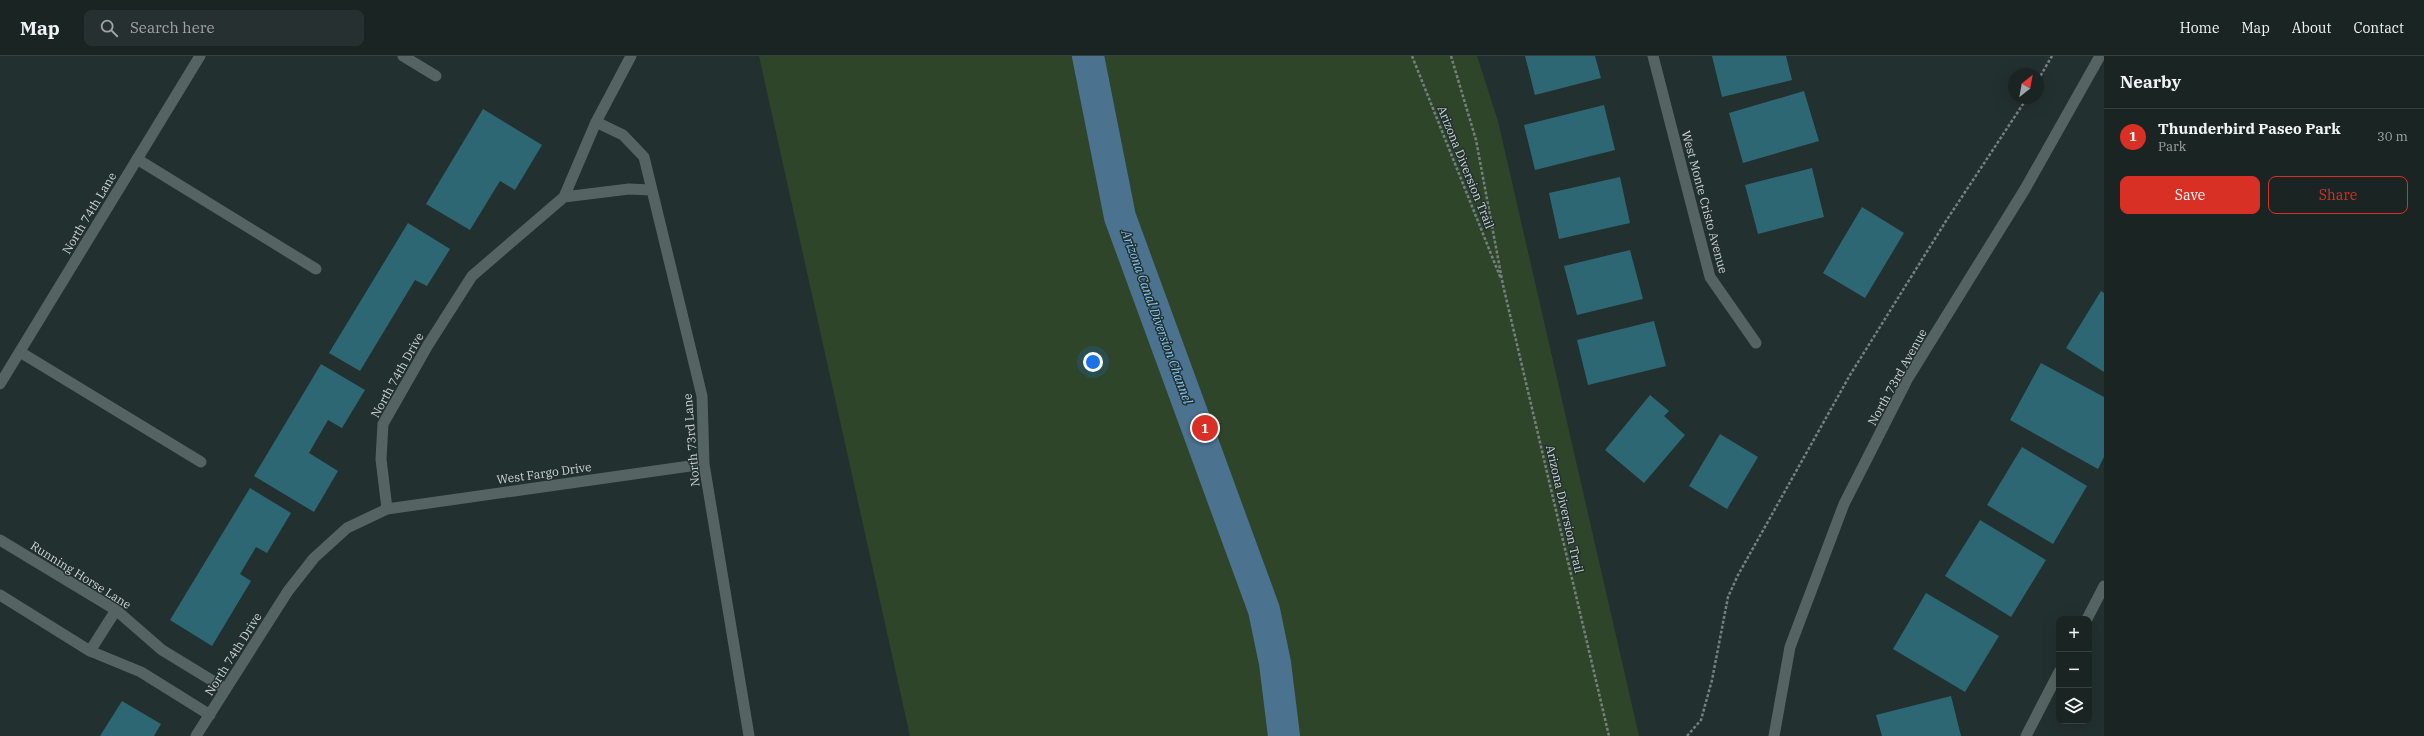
<!DOCTYPE html>
<meta charset="utf-8">
<style>
:root{--surface:#1a2423;--page:#273030;--text:#f1f3f6;--muted:#9fa4a6;--line:#384141;--accent:#d93025}
body{margin:0;font-family:"IBM Plex Serif",serif;background:var(--page);color:var(--text)}
.controls{position:absolute;right:12px;bottom:12px;display:grid;overflow:hidden;border-radius:8px;box-shadow:0 4px 16px #0002}
.controls button{width:36px;height:36px;display:grid;place-items:center;padding:0;border:0;border-bottom:1px solid var(--line);background:var(--surface);color:var(--text);font:20px sans-serif}
.compass{position:absolute;left:2008px;top:12px;width:36px;height:36px;border-radius:50%;background:var(--surface);box-shadow:0 4px 16px #0002;rotate:31deg}
.you{position:absolute;left:1093px;top:306px;width:14px;height:14px;margin:-10px;border:3px solid #fff;border-radius:50%;background:#1a73e8;box-shadow:0 0 0 6px #1a73e833}
.badge{display:grid;place-items:center;width:26px;height:26px;border-radius:50%;background:var(--accent);color:#fff;font-size:13px;font-weight:700}
.pin{position:absolute;translate:-50% -50%;border:2px solid #fff;box-shadow:0 1px 4px #0006}
.list{margin:0;padding:0;list-style:none}
h2{display:flex;justify-content:space-between;align-items:center;height:52px;margin:0;padding:0 16px;font-size:17px}
h2 small{font-size:13px;font-weight:400;color:var(--muted)}
.list li{display:grid;grid-template-columns:26px 1fr auto;gap:12px;align-items:center;box-sizing:border-box;height:56px;padding:0 16px;border-top:1px solid var(--line)}
.list b{display:block;font-size:15px;white-space:nowrap}
.list p{margin:0;font-size:13px;white-space:nowrap;color:var(--muted)}
.list em{font-size:13px;font-style:normal;color:var(--muted)}
.actions{display:flex;gap:8px;padding:12px 16px}
.actions a{flex:1;padding:9px 0;border:1px solid var(--accent);border-radius:8px;text-align:center;font-size:14px;color:var(--accent)}
.actions .main{background:var(--accent);color:#fff}
.icon{flex:none;width:22px;height:22px;fill:none;stroke:currentColor;stroke-width:2;stroke-linecap:round;stroke-linejoin:round}
.map{position:relative;flex:none;width:2104px;height:680px;overflow:hidden}
header{display:flex;align-items:center;gap:24px;box-sizing:border-box;height:56px;padding:0 20px;background:var(--surface);border-bottom:1px solid var(--line)}
header strong{font-size:19px}
nav{display:flex;gap:22px;margin-inline-start:auto;font-size:14px}
.search{width:280px;height:36px;background:var(--page);display:flex;align-items:center;gap:10px;box-sizing:border-box;padding:0 14px;border-radius:8px;color:var(--muted);font-size:15px}
main{display:flex}
aside{flex:1;background:var(--surface)}
.map>svg:first-child{display:block}
</style>
<header>
<strong>Map</strong>
<div class="search"><svg class="icon" aria-label="search" viewBox="0 0 24 24"><circle cx="10" cy="10" r="6"/><path d="M15 15l6 6"/></svg>Search here</div>
<nav><a>Home</a><a>Map</a><a>About</a><a>Contact</a></nav>
</header>
<main>
<div class="map">
<svg width="2104" height="680" viewBox="0 0 2104 680">
<rect width="100%" height="100%" fill="#22302f"/>
<path fill="#2f452a" d="M759,0h718l21,65 141,615h-729z"/>
<g fill="none" stroke-linecap="round" stroke-linejoin="round">
<path stroke="#4b728f" stroke-width="32" d="M1088,0l32,161 144,393 11,53 9,73"/>
</g>
<path fill="#2e6774" d="M1525,0h70l6,22 -66,17z
M1712,0h74l6,24 -70,17z
M1804,35l15,50 -76,22 -14,-50z
M1604,49l11,45 -80,20 -11,-45z
M483,53l59,36 -27,45 -15,-9 -30,49 -44,-26z
M1812,112l12,49 -66,17 -13,-49z
M1620,121l10,46 -71,16 -10,-46z
M1862,151l42,26 -39,65 -42,-25z
M408,167l42,26 -23,37 -12,-6 -55,91 -31,-18z
M1630,194l13,49 -66,16 -13,-49z
M2101,235l3,2v79l-38,-24z
M1654,265l12,45 -78,19 -11,-45z
M2041,307l63,34v60l-6,12 -88,-49z
M321,308l44,26 -23,38 -14,-8 -19,33 29,18 -24,41 -60,-36z
M1650,339l19,16 -5,5 21,19 -41,48 -39,-33z
M1720,378l38,23 -31,52 -38,-23z
M2022,391l65,39 -34,58 -66,-39z
M250,432l41,25 -24,40 -11,-6 -16,27 11,7 -39,65 -42,-26z
M1980,464l66,40 -35,57 -66,-41z
M1926,537l73,43 -34,56 -72,-43z
M1951,640l10,40h-79l-6,-21z
M122,645l39,23 -7,12h-54z"/>
<g fill="none" stroke-linecap="round" stroke-linejoin="round">
<path stroke="#75807f" stroke-width="2.5" stroke-dasharray="3 2" stroke-linecap="butt" d="M1412,0l89,223
M1451,0l25,84 27,145 106,451
M2038,24l14,-24
M1687,680l14,-16 11,-40 16,-83 10,-22 112,-200 96,-154 81,-123"/>
<path stroke="#556462" stroke-width="11" d="M137,103l179,110
M20,296l181,110"/>
<path stroke="#556462" stroke-width="11" d="M403,0l33,20
M1653,0l57,221 46,66
M596,66l27,13 21,22 58,239 2,68 45,272
M564,141l65,-8 22,1
M0,328l200,-328
M387,453l-6,-50 2,-35 45,-79 44,-69 92,-79 32,-75 35,-66
M0,484l116,70 46,40 64,39
M0,539l90,56 51,21 69,43
M2087,563l17,-33
M90,595l26,-41
M196,680l92,-145 26,-33 33,-30 40,-19 317,-45
M2026,680l33,-64"/>
<path stroke="#556462" stroke-width="11" d="M1774,680l16,-89 54,-143 64,-126 117,-189 75,-133"/>
</g>
<g text-anchor="middle" dominant-baseline="central" stroke-width="3" stroke-linejoin="round" paint-order="stroke">
<g font-size="12" fill="#cdd5d4" stroke="#22302f">
<text transform="translate(1466 111) rotate(68)">Arizona Diversion Trail</text>
<text transform="translate(1705 146) rotate(75)">West Monte Cristo Avenue</text>
<text transform="translate(89 157) rotate(-59)">North 74th Lane</text>
<text transform="translate(397 319) rotate(-61)">North 74th Drive</text>
<text transform="translate(1897 321) rotate(-61)">North 73rd Avenue</text>
<text transform="translate(691 384) rotate(-95)">North 73rd Lane</text>
<text transform="translate(544 417) rotate(-8)">West Fargo Drive</text>
<text transform="translate(1565 453) rotate(77)">Arizona Diversion Trail</text>
<text transform="translate(81 519) rotate(32)">Running Horse Lane</text>
<text transform="translate(233 598) rotate(-58)">North 74th Drive</text>
</g>
<g font-size="13" font-style="italic" fill="#87c7f5" stroke="#22302f">
<text transform="translate(1157 261) rotate(70)">Arizona Canal Diversion Channel</text>
</g>
</g>
</svg>
<div class="controls">
<button>+</button>
<button>−</button>
<button><svg class="icon" aria-label="layers" viewBox="0 0 24 24"><path d="M12 4l9 5-9 5-9-5zM3 14l9 5 9-5"/></svg></button>
</div>
<svg class="compass" viewBox="-18 -18 36 36"><path d="M0-13l5 13h-10z" fill="#e53935"/><path d="M0 13l5-13h-10z" fill="#9fa4a6"/></svg>
<div class="you"></div>
<div class="pin badge" style="left:1205px;top:372px">1</div>
</div>
<aside>
<h2>Nearby<small></small></h2>
<ul class="list">
<li><span class="badge">1</span><div><b>Thunderbird Paseo Park</b><p>Park</p></div><em>30 m</em></li>
</ul>
<div class="actions"><a class="main">Save</a><a>Share</a></div>
</aside>
</main>
